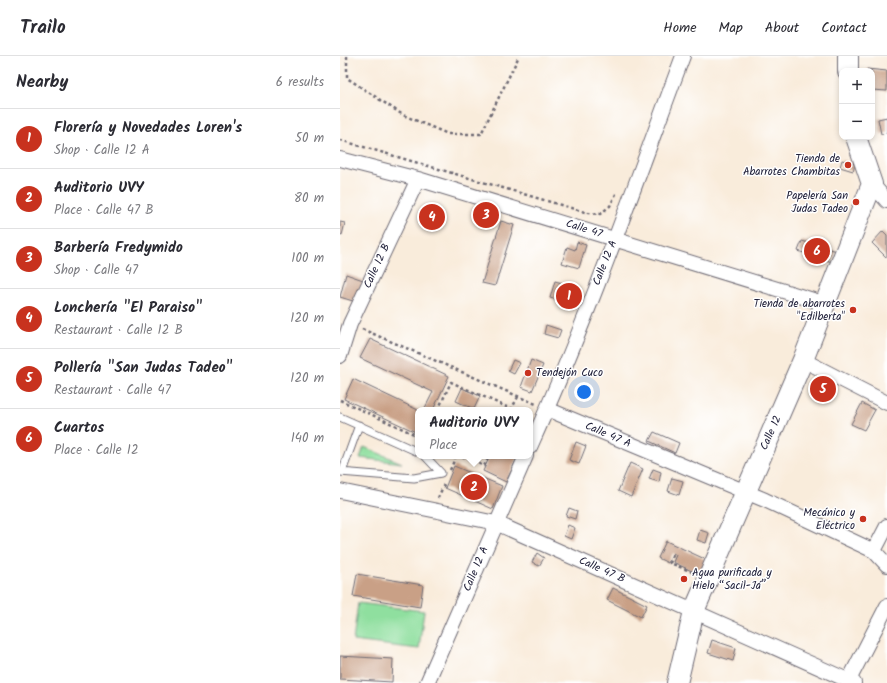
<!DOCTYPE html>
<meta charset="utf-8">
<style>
:root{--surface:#fff;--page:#f7f7f7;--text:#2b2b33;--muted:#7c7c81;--line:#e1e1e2;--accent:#c8321e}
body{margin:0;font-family:Kalam,sans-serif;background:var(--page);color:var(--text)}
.controls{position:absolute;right:12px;top:12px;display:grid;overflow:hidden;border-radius:8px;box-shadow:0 2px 6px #0003}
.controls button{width:36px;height:36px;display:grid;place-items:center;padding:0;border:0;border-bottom:1px solid var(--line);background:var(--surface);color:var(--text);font:20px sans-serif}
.you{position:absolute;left:244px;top:336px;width:14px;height:14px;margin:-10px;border:3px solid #fff;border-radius:50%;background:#1a73e8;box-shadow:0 0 0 6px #1a73e833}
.badge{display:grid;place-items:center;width:26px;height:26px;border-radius:50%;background:var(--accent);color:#fff;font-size:13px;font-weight:700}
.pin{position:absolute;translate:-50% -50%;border:2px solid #fff;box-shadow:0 1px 4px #0006}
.popup{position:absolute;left:75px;top:351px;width:118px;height:52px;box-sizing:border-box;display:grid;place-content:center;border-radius:8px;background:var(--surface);filter:drop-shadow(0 1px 3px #0005);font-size:13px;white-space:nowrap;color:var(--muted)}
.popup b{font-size:15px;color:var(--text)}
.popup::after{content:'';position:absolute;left:50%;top:100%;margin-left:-8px;border:8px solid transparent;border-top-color:var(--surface)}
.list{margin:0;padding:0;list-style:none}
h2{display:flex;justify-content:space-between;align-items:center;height:52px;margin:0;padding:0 16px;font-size:17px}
h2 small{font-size:13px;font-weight:400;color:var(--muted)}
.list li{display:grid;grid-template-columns:26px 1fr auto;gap:12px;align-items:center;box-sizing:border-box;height:60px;padding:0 16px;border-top:1px solid var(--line)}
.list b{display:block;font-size:15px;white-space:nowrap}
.list p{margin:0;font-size:13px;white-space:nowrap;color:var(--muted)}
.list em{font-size:13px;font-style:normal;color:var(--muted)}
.map{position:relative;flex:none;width:547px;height:627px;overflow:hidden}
header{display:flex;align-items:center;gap:24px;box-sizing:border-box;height:56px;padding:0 20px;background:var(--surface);border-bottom:1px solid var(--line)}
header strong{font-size:19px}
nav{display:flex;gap:22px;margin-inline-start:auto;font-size:14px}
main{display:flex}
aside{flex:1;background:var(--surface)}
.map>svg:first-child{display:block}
</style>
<header>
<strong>Trailo</strong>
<nav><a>Home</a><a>Map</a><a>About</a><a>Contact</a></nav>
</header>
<main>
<aside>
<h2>Nearby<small>6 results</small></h2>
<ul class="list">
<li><span class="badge">1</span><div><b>Florería y Novedades Loren's</b><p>Shop · Calle 12 A</p></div><em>50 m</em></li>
<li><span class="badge">2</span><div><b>Auditorio UVY</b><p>Place · Calle 47 B</p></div><em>80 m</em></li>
<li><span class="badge">3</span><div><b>Barbería Fredymido</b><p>Shop · Calle 47</p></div><em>100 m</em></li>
<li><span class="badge">4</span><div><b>Lonchería &quot;El Paraiso&quot;</b><p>Restaurant · Calle 12 B</p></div><em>120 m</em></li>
<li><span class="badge">5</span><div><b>Pollería &quot;San Judas Tadeo&quot;</b><p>Restaurant · Calle 47</p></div><em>120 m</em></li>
<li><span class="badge">6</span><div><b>Cuartos</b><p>Place · Calle 12</p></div><em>140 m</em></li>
</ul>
</aside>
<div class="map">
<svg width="547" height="627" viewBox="0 0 547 627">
<rect width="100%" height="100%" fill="#fff"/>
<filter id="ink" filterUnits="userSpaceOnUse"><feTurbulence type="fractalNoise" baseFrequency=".025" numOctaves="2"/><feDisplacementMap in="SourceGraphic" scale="8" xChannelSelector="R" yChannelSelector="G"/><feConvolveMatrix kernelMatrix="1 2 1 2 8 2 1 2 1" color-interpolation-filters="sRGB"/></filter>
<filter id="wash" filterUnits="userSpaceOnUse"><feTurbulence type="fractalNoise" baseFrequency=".012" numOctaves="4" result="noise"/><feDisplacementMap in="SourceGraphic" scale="16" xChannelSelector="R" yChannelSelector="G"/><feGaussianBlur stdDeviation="0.9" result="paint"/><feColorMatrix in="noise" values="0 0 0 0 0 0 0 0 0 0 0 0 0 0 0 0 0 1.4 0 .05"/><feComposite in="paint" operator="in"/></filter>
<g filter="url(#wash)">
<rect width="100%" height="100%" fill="#f9ecdb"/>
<path fill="#8fdf9f" stroke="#58806d" d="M24,391l38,16 -42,-5z
M18,547l66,8 -5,38 -66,-8z"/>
<g id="blocks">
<path fill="#c9a086" d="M527,13l20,2v20l-15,-1v-19h-5z
M547,61v16l-6,1 -3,-15z
M502,104l13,4 -2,7 -13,-4z
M161,165l13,4 -19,61 -13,-3z
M0,166l5,1 -3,12 -2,-1z
M543,175l4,4v23l-15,-15z
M462,185l34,10 -4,11 -34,-11z
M237,186l9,3 -7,23 -17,-5 5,-16 8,3z
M6,218l17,6 -7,22 -16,-5z
M215,225l25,7 -5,17 -25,-7z
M206,269l15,5 -3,8 -14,-4z
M30,283l79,37 -16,34h-9l9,-18 -73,-34z
M173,304l7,3 -6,11 -6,-3z
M191,304l12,5 -11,26 -11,-4z
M13,323l65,31v23l-74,-34z
M122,332l18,8 -6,13 -18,-8z
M522,347l13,7 -11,20 -13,-6z
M314,376l25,11 -4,10 -26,-12z
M236,386l10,4 -7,18 -10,-4z
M150,400h28l-12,26 -23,-11z
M290,407l13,6 -12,28 -13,-6z
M114,410l48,20 -9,23 -48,-21z
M313,413l8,3 -2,10 -10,-3z
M332,422l11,3 -4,14 -11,-4z
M229,452l8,3 -2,8 -9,-3z
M228,469l7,3 -4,11 -7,-3z
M360,474l9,3 -3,10 -9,-3z
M326,485l43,20 -7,15 -29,-14 3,-7 -3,-2 -5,10 -10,-5z
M197,497l7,5 -5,8 -7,-4z
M17,518l66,11 -3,22 -67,-11z
M273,532l34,17 -6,12 -34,-17z
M372,584l24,8 -3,13 -25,-8z
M0,600l53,3 -1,23 -52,-3z"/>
</g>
</g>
<g filter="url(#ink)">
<use href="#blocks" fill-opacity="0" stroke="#6d6973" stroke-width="1"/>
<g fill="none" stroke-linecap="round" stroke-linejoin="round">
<g stroke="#6d6973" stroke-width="9">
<path id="lane" d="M0,361l78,35
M0,416l74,6 27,-5 -16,-17
M2,416l17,-47"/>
</g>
<g stroke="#6d6973" stroke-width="16">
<path id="street" d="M0,103l78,20 408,125
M532,128l15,17
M0,300l10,-32 68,-145
M463,304l84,43
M207,353l218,91 109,51 13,14
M190,391c58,-128 104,-260 153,-391
M0,435l156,32 358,160
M534,495l13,-25
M509,624l38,-74
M87,627l99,-227"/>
</g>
<g stroke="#6d6973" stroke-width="22">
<path id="secondary" d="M508,15v-15
M337,627l17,-72 109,-251 69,-176 -16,-47"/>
</g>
<path stroke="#6d6973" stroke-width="2.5" stroke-dasharray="3 3" stroke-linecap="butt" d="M7,0v22l56,37 45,19h33l38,-78
M0,84l248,73 12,1 10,-8 7,-14
M22,273l174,75
M0,344l78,36
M98,354l13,-28 60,27
M171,354l8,-15
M122,400l22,10 5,-10
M110,414l6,-14
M98,442l7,-16
M333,499l-3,8 25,10"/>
<use href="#lane" stroke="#fff" stroke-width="7"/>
<use href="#street" stroke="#fff" stroke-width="14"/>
<use href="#secondary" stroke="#fff" stroke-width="20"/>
</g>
</g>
<g fill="#c8321e" stroke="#fff" stroke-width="1.5">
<circle cx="508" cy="109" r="4"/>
<circle cx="516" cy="146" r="4"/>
<circle cx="513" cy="254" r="4"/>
<circle cx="188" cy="317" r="4"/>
<circle cx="523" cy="463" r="4"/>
<circle cx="344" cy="523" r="4"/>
</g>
<g text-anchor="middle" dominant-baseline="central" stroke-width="3" stroke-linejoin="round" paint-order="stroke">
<g font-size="11" fill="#22223b" stroke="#fff" text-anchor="end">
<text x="500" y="103">Tienda de<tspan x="500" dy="13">Abarrotes Chambitas</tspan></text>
<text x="508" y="140">Papelería San<tspan x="508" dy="13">Judas Tadeo</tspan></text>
<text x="505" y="248">Tienda de abarrotes<tspan x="505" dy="13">"Edilberta"</tspan></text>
<text x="196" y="317" text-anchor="start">Tendejón Cuco</text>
<text x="515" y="457">Mecánico y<tspan x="515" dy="13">Eléctrico</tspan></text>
<text x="352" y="517" text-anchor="start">Agua purificada y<tspan x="352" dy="13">Hielo “Sacil-Já”</tspan></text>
</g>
<g font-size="11" fill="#22223b" stroke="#fff">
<text transform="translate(244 173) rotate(17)">Calle 47</text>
<text transform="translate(265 207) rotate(-68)">Calle 12 A</text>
<text transform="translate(37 210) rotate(-65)">Calle 12 B</text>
<text transform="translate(431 377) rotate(-66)">Calle 12</text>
<text transform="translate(268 379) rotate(23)">Calle 47 A</text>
<text transform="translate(136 513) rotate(-67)">Calle 12 A</text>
<text transform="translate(262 514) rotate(24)">Calle 47 B</text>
</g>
</g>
</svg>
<div class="controls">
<button>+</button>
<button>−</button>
</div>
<div class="you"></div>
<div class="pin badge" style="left:229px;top:240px">1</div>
<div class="pin badge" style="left:134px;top:431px">2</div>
<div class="popup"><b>Auditorio UVY</b>Place</div>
<div class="pin badge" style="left:146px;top:159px">3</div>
<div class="pin badge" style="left:92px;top:161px">4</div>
<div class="pin badge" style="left:483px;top:333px">5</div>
<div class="pin badge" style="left:477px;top:195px">6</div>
</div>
</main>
